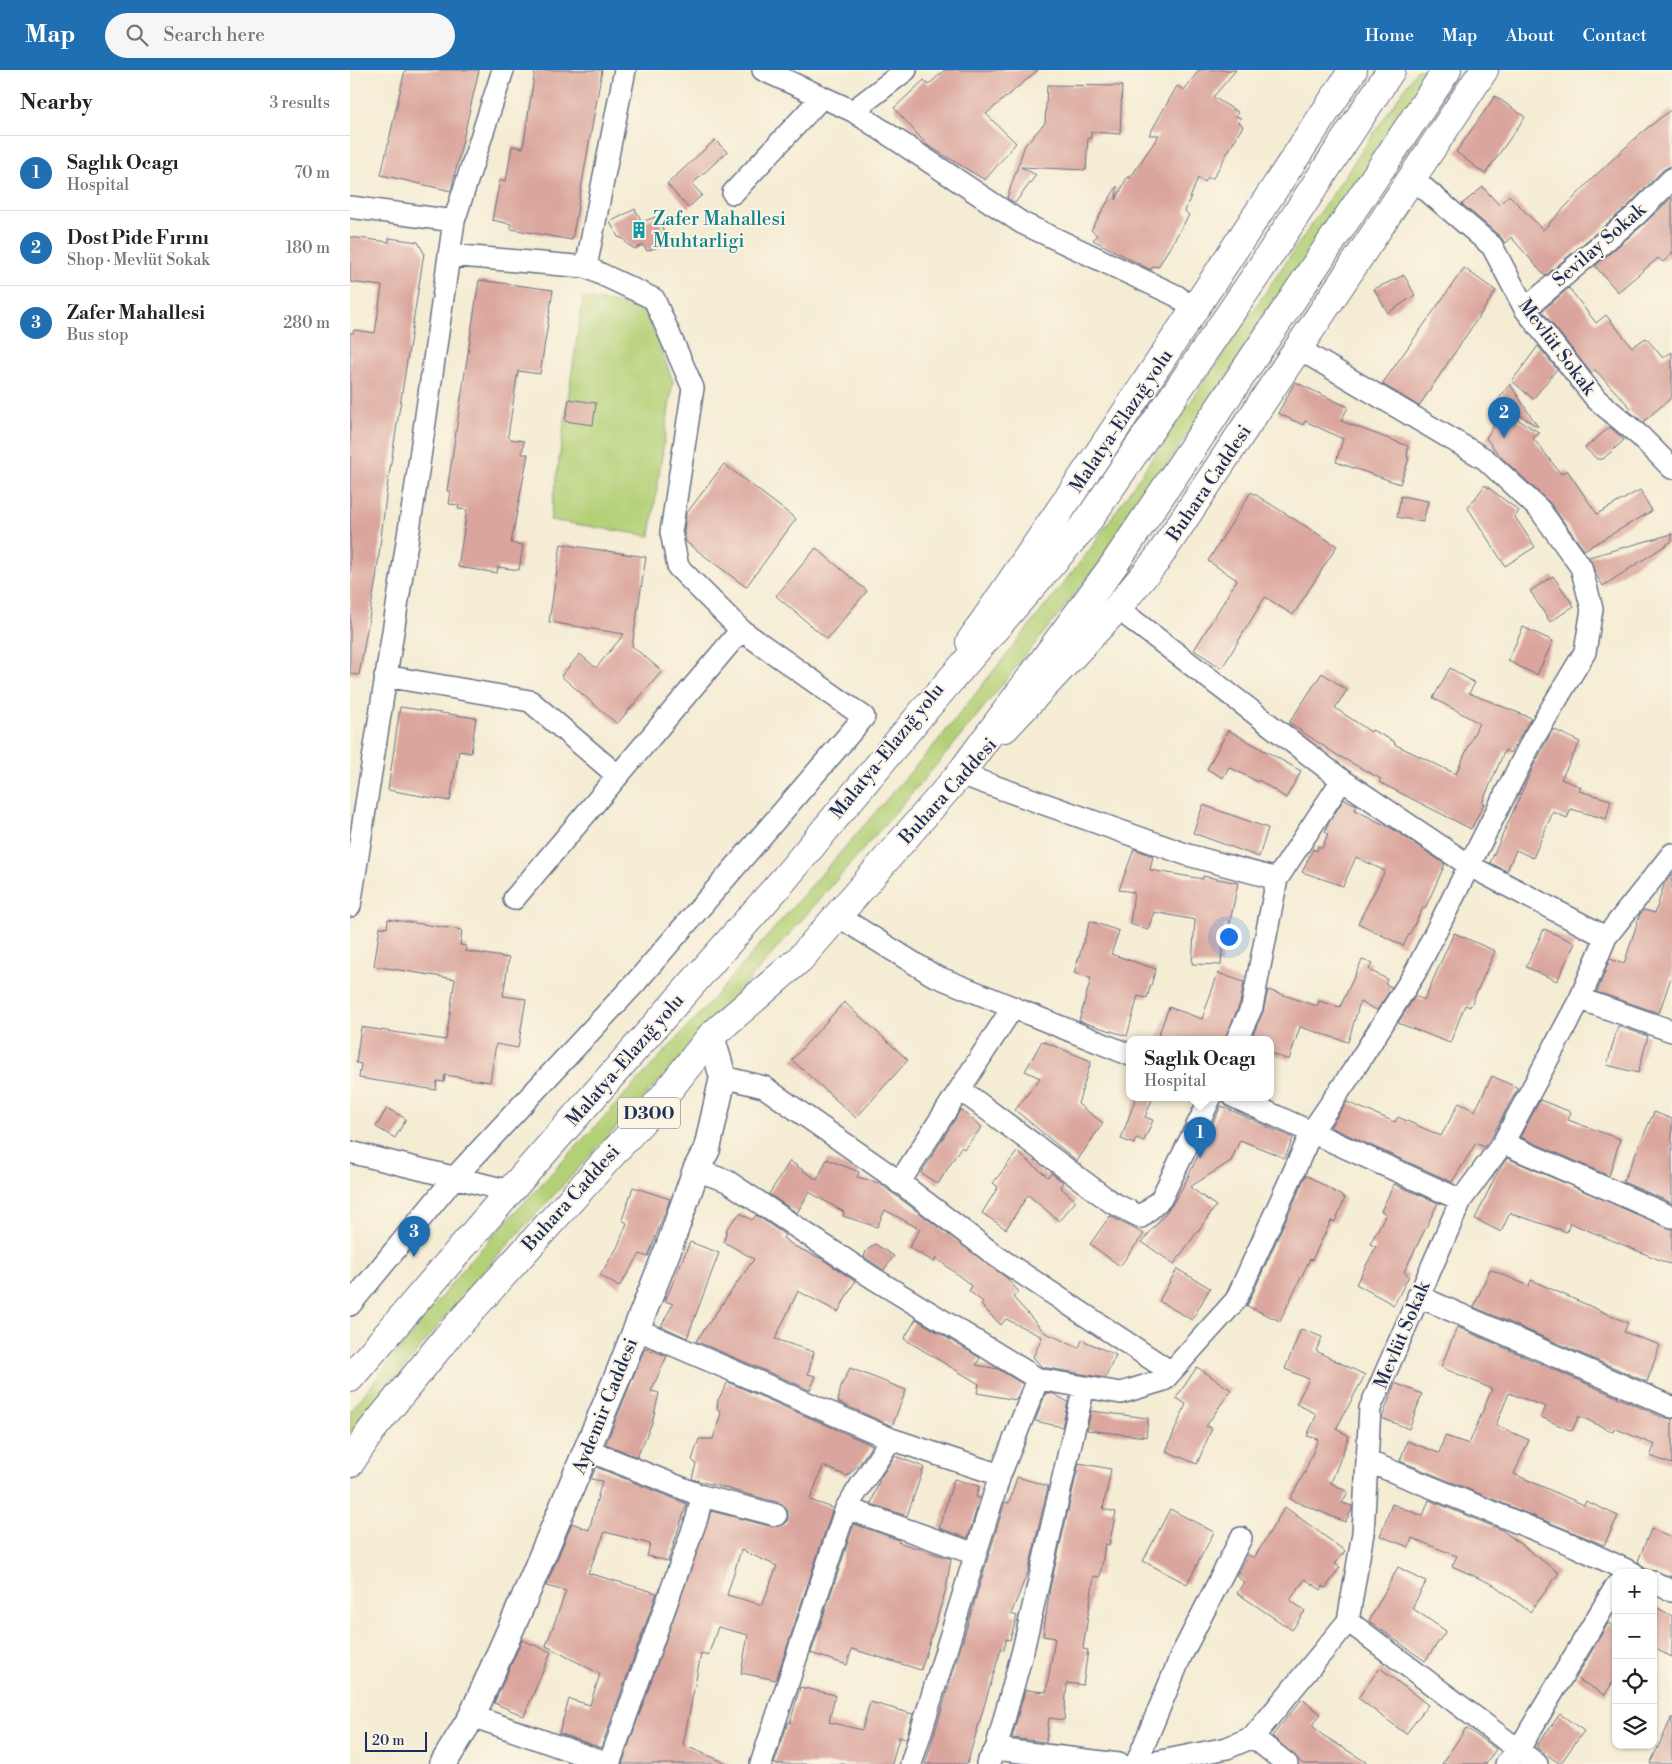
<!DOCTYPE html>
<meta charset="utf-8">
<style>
:root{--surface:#fff;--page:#f6f6f6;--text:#222;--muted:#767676;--line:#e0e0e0;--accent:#1f6fb2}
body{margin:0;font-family:"Libre Bodoni",serif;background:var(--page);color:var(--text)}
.controls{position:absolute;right:15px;bottom:15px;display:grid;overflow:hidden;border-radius:10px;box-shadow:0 1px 4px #0004}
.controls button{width:45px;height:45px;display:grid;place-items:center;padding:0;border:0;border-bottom:1px solid var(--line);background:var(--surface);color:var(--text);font:25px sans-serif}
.scale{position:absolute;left:15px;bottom:12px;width:62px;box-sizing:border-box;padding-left:5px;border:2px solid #1b2f5e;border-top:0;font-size:14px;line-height:18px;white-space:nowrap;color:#1b2f5e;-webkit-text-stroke:4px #fcf5e5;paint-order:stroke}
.you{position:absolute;left:878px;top:866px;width:18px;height:18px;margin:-12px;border:4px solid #fff;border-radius:50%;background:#1a73e8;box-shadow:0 0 0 8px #1a73e833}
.badge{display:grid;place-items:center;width:32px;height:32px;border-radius:50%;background:var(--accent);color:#fff;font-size:16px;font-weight:700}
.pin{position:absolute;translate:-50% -41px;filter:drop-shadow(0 1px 2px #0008)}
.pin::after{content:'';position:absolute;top:26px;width:18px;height:15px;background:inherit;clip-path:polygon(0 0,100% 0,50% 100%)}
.popup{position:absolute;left:776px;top:966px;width:148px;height:65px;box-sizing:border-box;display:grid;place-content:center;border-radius:10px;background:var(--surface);filter:drop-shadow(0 1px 4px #0005);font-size:16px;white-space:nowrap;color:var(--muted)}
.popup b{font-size:19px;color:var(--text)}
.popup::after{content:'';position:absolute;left:50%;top:100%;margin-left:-10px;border:10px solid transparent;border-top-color:var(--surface)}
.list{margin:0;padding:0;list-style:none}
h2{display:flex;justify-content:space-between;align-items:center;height:65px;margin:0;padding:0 20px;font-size:21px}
h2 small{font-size:16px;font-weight:400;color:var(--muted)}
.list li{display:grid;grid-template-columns:32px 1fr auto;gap:15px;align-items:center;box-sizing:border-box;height:75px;padding:0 20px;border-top:1px solid var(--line)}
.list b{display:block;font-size:19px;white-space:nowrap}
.list p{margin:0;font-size:16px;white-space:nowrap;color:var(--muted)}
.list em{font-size:16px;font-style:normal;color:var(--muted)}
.icon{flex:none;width:28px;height:28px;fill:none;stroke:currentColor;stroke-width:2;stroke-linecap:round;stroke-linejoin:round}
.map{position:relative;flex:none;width:1322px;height:1694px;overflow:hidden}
header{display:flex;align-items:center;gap:30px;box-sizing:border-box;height:70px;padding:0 25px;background:var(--accent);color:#fff}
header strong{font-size:24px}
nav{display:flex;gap:28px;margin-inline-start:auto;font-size:18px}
.search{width:350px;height:45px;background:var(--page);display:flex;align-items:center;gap:12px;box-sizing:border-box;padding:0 18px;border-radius:28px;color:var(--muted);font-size:19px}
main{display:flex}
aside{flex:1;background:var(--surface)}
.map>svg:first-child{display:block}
</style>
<header>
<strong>Map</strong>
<div class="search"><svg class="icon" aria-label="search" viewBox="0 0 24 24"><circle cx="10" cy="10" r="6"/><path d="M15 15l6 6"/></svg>Search here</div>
<nav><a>Home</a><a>Map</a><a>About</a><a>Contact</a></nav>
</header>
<main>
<aside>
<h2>Nearby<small>3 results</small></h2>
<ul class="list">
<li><span class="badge">1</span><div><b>Saglık Ocagı</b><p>Hospital</p></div><em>70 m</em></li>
<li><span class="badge">2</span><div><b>Dost Pide Fırını</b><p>Shop · Mevlüt Sokak</p></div><em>180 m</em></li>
<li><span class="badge">3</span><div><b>Zafer Mahallesi</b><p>Bus stop</p></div><em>280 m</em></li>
</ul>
</aside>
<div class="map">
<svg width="1322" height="1694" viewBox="0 0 1322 1694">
<rect width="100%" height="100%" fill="#fcf5e5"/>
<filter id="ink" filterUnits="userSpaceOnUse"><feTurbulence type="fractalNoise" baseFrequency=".02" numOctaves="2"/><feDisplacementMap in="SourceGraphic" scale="10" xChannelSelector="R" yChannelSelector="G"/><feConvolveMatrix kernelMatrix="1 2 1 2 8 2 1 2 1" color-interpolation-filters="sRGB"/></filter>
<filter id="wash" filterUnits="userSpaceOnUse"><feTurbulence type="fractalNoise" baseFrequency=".0096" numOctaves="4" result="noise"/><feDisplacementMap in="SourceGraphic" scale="20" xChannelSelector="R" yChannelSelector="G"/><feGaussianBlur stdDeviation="1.12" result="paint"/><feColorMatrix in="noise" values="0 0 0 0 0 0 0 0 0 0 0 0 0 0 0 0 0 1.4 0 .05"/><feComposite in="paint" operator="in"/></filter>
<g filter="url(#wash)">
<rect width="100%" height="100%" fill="#f4ecd3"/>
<path fill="#b3d077" stroke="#67806a" d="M1067,0h19l-336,493 -149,185 -244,281 -227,246 -130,159v-22l119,-150 228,-245 244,-280 148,-186z
M233,228l61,9 29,74 -23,155 -100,-16z"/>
<g id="blocks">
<path fill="#daa59c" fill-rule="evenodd" d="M55,0h74l-28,121 -70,-16z
M185,0h67l-30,170 -61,-11v-5l-19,-4 8,-40 6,1 6,-35 11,2z
M595,0h93l-52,44 30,29 -31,37 -58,-35 -33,-37 30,-28 4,5z
M849,0h37l-23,27 25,15 -2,4 5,2 -2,4 4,4 -30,52h-6l-2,4 -7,-4 -13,33 4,4 -31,52 -5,-1 -2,4 -58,-30 4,-5 -6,-5 26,-44 -1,14 11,-23 3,1 29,-43h-10l28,-49 7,4z
M697,15l75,1 -2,48 -29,-2v6h-3l-2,32 -65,-3 15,8 -21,28 -8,-5 18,-53 20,-22z
M1145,26l30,21 -40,57 -29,-22z
M1322,39v56l-9,5 -35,36 -83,70 -34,-39 -6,6 -5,-7 -38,-32 21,-17 16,18 10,-10 34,35 53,-55 45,-42z
M365,70l12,12 -35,32 10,11 -14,13 -21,-24z
M1322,127v57l-9,8 -5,-4 -40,34 -23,-26 49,-42z
M285,139l7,13 16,-6 10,27 -21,8 -4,-6 -8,4 -8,-5 -3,-5 -6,-2 -8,-15z
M0,167l39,5v-4l29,4 6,11 -37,235 -11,91 -17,96 -9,-1v-341h3l1,-3 21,3 7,-47 -32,-4z
M1114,198l32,23 -77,115 -37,-22z
M1054,205l11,20 -27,18 -14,-24z
M129,210l74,10 -13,84 -22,-3 -10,65 2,3 14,2 -2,13h6l-17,89 12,2 -4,25 -21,-3 -1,6 -39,-6 9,-57 -9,-1 1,-4 -10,-1 2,-13h-4z
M1219,218l27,35 10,-8 26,32 14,-9 17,20 9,-6v45l-29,25 -15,-12 3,-2 -36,-38 -4,3 -49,-62z
M1188,276l19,23 -24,30 -21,-18z
M945,312l53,25 -7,14 67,25 -1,12h2l-9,26 -64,-22 7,-23 -38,-18 -2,4 -25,-12z
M1160,314l28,43 -18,-12 -3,4 23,14 -7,5 28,36 6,-4 30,44 43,-24 12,21 -68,39 -34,-47 -50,-47 -14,-18 20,-32 -8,-6z
M219,329l27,4 -3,22 -28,-4z
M1260,357l14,13 -21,19h-6l-12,-11z
M374,394l72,55 -50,68 -60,-45 -2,-10 2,-18z
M1135,415l34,26 -4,6 20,30 -30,19 -37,-58z
M901,422l86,54 -44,69 -28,-18 -43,71 -28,-18 43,-70 -29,-19z
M1051,426l27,5 -5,21 -26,-5z
M1322,464v7l-69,45 -7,-11 -7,-18z
M211,474l85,13 -14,89 30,25 -45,53 -56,-48 19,-22 16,14 28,-34 -75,-12z
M466,478l51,43 -40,48 -51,-43z
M1203,506l21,30 -24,16 -20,-31z
M1173,557l30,14 -16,34 -29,-14z
M1100,598l25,15 -6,10 62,25 -21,35 -5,-3 -23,53 2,1 -13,25 -92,-47 2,-3 -44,-24 -48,-32 33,-50 25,17 -12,18 36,24 1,-2 23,12 -1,2 62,30 23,-51 -46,-25z
M50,637l76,11 -5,35 -12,-2 -9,50 -62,-11z
M1203,659l27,13 -19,37 20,8 -2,4 32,9 -5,19 -35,-10 -4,9 -14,-6 -20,46 -17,-8 -9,21 -17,-8 43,-96z
M878,660l73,41 -15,27 -27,-18 -1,2 -29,-15 -6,11 -16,-9z
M994,729l13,6 -2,5 36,18 54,36 -20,45 -2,-1 -20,38 -45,-23 27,-52 -29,-14 -13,29 -41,-14 11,-23 4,2 1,-5 4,2 6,-14 -3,-2 3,-8z
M853,735l65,23 -9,29 -66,-24z
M784,779l19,7 -3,14 53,9v-3l35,7 -9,44 -5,-1 -3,39 -29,-1 3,-44 -41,-8 -6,18 -18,-6 4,-32 -15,-2z
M1322,804v101l-13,38 -62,-21 13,-33 14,5 16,-50 4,-4 11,3 9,-28z
M38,849l74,11 -2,15 6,1 -1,5 44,7 -6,38 23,3 -8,49 -22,-4 -6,38 -45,-7 -1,7 -7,-1 -1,9 -77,-12 2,-14 -5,-1 5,-36 85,13 9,-61 -81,-13 6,-39 7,1z
M740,851l29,10 -8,23 45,15 -9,29 -9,-2 -11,40 -48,-15 12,-43 -17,-5z
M1194,859l31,14 -18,38 -31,-14z
M1104,863l41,18 -25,56 -5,-2 -15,38 -52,-20 17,-27 9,4z
M1012,890l10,3 -3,7 18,9 -2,5 7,3 -15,23 -17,-8 -12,40 -48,-15 -11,33 -19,-7v-14h-19l12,-27 5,-22 49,16 2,-5 21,6z
M868,903l26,9 -4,21 -15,36h-68l12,-32 33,12z
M494,932l64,58 -52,58 -64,-58z
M1268,956l30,10 -10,37 -31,-8z
M692,971l49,20 -13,43 25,19 -26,38 -62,-51 25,-32 -15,-7z
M1142,1006l26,12 -26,48 -8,11 -8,-4 -24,39 -122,-55 17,-25 48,20 3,-5 43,19 18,-33 16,8z
M786,1027h17l-8,20 8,3 -9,21 -8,-3 -2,6 -13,-5z
M1190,1030l31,12 -3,8 52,19 -11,37 -89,-39z
M871,1036l72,32 -8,20 -45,-18 -9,21 -41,26 26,19 -42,58 -32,-22 30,-37 13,-22z
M37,1038l19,11 -11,19 -19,-11z
M611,1040l21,17 -18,22 -3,-2 -23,37 -17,-11z
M1304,1042l18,7v84l-49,-21z
M667,1082l31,25 3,-4 12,9 -3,5 16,14 -17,20 -31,-26 -22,34 -24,-16 16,-26 -5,-4z
M1157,1088l165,71v36l-102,-42 -3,9 -57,-19 -9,19 -26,-13 20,-42z
M477,1089l32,13 -2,5 22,6 128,95 12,14 -6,5 31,35 35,16 3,-8 34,15 -11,23 -63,-11 -9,-10 9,-20 -36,-18 -5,6 -20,-20 2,-3 -14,-11 3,-5 -36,-28 -2,4 -25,-15 11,-18 -35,-19 -8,17 -34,-11 1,-4 -35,-20 -12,21 -28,-19 21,-33 27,19z
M956,1105l39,23 -10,24 -4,-1 -19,39 -2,-1 -30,62 -33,-15z
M1044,1114l44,19 -34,69 5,4 -15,29 -38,-21 20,-37 -6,-3 16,-30 -5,-3z
M283,1117l37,12 -22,58 -8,-3 -21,33 -19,-12 17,-27 10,-25 -5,-3z
M390,1143l12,7 4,-5 29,20 -2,3 11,8 28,13 33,22 -17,31 -40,-21 -23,48 39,13 -6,22 8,2 -6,14 -114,-49 58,-82 -30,-17 3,-14z
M760,1146l34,18 -24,32 -30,-22z
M340,1172l29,11 -32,85 -26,-12 12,-22 -8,-3z
M525,1174l19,12 -10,14 -20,-13 2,-6z
M827,1199l33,19 -18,32 -33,-19z
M1140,1199l39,17 2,-6 97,43 -4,9 36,13 -13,37 -173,-75z
M566,1249l64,39 -4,7 22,4 25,15 -7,16 -39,-7 2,-9 -75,-45z
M1107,1257l205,90 10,2v45l-22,-8 5,-11 -41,-17 -1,4 -34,-16 -7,15 -31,-14 5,-10 -37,-14 -13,32 33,15 -15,34 70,31 2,-4 32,15 -14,29 -204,-84 7,-20 32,12 6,-17 24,8 23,-55 -51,-22z
M951,1259l21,8 -6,14 49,24 -29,54 13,7 -18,47 17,9 -6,11 10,3v4l-7,12 -55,-23 15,-27 13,-33 -11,-3 10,-22 -21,-10 13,-25 -24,-10z
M295,1278l22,8 -16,35 8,2 -7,30 -15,34 -31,-13z
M847,1297l34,23 -25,36 6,2 -15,36 -31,-13 20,-47 -10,-6z
M500,1298l56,22 -14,36 -54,-24 3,-16z
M378,1312l144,63 -12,18 -13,13 -24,-10 -13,34 23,8 -57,172 -35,-7 7,-38 -30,-8 -10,29 -7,-2 -18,91 46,19h-107l89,-253 62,16 12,-3 3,-5v-8l-8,-8 -88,-24 4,-15 -4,-4 7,-21h14l8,-26 -4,-4 1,-9zM391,1480l36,16 -15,39 -35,-10z
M1045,1313l27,11 -13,35 -27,-11z
M696,1323l8,1 14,8 -6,25 -27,-6z
M741,1341l57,7 -2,19 -59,-7z
M545,1386l29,11 -17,49 -36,-12 9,-26z
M729,1393l32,6 -8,40 13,3 -7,33 -4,-1 -5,33 -6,-1 -11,73 5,1 -5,35 -16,-2 -3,37 -15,-2 -3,24 -34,-4 13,-48 21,2 9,-54 -12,-2 7,-48z
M246,1397l91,37 -19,57 -21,-5 3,-12 -45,-12 -17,41 69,20 -56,155 -42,-15 10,-34 21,6 10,-31 -54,-28 20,-55 -20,-5 26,-63 17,7 13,-49 -11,-2z
M667,1407l31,9 -19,83 -18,45 6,2 -7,24 -4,-1 -2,11 -3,-1 -34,115h-42l80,-262 4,1z
M604,1409l25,7 -3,11 4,1 -12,40 -29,-10z
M1079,1430l73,30 57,43 -29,39 -36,-27 -42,-19 5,-10 -45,-18 -3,9 -29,-11 12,-32 31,12z
M935,1437l60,44 -10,13 5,3 -14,21 -3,-2 -2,4 -16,-11 -15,21 15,11 -13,19 -55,-37 7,-11 -8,-6 13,-21 5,3z
M820,1439l44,23 -27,52 -44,-23z
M504,1454l45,16 -1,2 53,17 -5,30 -25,81 -69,-21 -5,16 -36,-12z
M1301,1459l21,9v39l-28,-9 -6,-7z
M1048,1497l28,15 -14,26 34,23 -21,30 -56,-40z
M1303,1535l19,11v41l-19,-9z
M1258,1553l8,5v49l-11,18 -29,-17z
M172,1570l29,12 -27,64 -30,-13z
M1030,1598l48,37 -22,29 -48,-36z
M450,1617l35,8 -6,27 33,8 8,-28 43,12 -7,25 -7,-2 -7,27h-118l14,-42 2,1z
M952,1629l19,15 -9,11 9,9 48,30h-66l-31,-28z
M1210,1644l24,17 -24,33 -24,-17z
M1322,1647v47h-22z
M1116,1658l30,21 -10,15h-44z"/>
</g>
</g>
<g filter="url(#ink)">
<use href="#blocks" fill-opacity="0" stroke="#677187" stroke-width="1"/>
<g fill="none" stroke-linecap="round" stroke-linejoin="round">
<g stroke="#677187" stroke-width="24">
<path id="minor" d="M413,0l90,41 169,112 155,73 17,14
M503,41l53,-41
M1061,107l81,69 33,63 71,90 44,37 32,32
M383,123l89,-96
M0,137l104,14
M236,197l39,-197
M1175,239l111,-94 36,-36
M767,538l225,172 128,86 136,71
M35,606l145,25 88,75
M610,704l228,81 89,24 65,-99
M164,829l227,-269
M0,836l66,-421 38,-264 49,-151
M488,846l95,59 197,80
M1230,929l92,32
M887,969l15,-32 25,-128
M373,1007l41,10 130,91 102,78 175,116
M611,1020l150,112 30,15 20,-18 50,-102
M884,1027l227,103
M1153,1073l169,74
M0,1082l160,39
M346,1100l31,11 146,97 165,101 83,14 43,-13 72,-80 76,-169 41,-60 62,-98 118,-234 52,-87 7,-43 -11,-42 -41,-57 -55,-51 -186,-110
M549,1113l114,-176
M1068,1226l254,111
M0,1235l105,-128 182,-196 227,-264 -123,-87 -63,-63 -7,-35 22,-144 -39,-89 -68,-32 -137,-12
M286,1259l255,110
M237,1380l115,46 -5,22 -88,246
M1017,1391l208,85 58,27
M352,1426l74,19
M496,1438l129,46
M1303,1512l19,9
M998,1551l189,143
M122,1646l137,48
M903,1667l34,27
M646,1679l123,15
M411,1694l85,-256 45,-69 109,36 38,-96
M561,1694l89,-289
M637,1694l9,-15 27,-99 61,-263
M786,1694l45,-108 60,-118
M796,1694l81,-16 26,-11 95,-116 15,-88 7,-125 91,-208 42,-57 77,-144 26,-62 66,-83
M1156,1694l13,-15 97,-163"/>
</g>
<g stroke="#677187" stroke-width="29">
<path id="tertiary" d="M93,1694l29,-48 52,-117 93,-221 52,-131 27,-77 11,-21 16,-72 -12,-41"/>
</g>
<g stroke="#677187" stroke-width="30">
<path id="secondary" d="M620,572l131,-192 252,-380
M655,658l112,-120 39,-47 328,-491"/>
</g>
<g stroke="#677187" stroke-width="30">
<path id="trunk" d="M0,1308l160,-187 275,-313 136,-164 164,-189 170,-248 136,-207
M0,1393l21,-32 76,-94 213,-236 51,-65 89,-77 160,-185 153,-208 334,-496"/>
</g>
<use href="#minor" stroke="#fff" stroke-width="21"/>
<use href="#tertiary" stroke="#fff" stroke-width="26"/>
<use href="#secondary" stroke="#fff" stroke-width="28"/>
<use href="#trunk" stroke="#fff" stroke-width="28"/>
</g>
</g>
<defs>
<g id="building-bare" transform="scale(1.35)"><path d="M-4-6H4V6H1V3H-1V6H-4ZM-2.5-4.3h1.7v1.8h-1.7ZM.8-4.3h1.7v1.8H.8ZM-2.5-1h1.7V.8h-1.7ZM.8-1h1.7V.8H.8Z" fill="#0f9aa8" stroke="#fcf5e5" stroke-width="2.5" paint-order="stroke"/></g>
</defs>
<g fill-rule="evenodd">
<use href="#building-bare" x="289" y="160"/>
</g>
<g text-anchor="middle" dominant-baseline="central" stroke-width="4" stroke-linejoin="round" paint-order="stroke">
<rect fill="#fcf5e5" stroke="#5e6a86" stroke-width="1" x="268" y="1027.5" width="62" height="31" rx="4"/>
<g font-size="18" font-weight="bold" fill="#1b2f5e">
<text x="299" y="1043">D300</text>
</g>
<g font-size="19" fill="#0d838f" stroke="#fcf5e5" text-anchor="start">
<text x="303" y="149">Zafer Mahallesi<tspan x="303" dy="22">Muhtarligi</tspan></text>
</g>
<g font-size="19" fill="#1b2f5e" stroke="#fcf5e5">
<text transform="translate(1249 175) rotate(-41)">Sevilay Sokak</text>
<text transform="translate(1207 277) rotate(53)">Mevlüt Sokak</text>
<text transform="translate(771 351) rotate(-56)">Malatya-Elazığ yolu</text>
<text transform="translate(859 413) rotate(-56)">Buhara Caddesi</text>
<text transform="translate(537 681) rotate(-51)">Malatya-Elazığ yolu</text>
<text transform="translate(598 721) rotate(-48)">Buhara Caddesi</text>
<text transform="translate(275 990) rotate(-49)">Malatya-Elazığ yolu</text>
<text transform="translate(221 1128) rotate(-48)">Buhara Caddesi</text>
<text transform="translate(1052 1265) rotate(-67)">Mevlüt Sokak</text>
<text transform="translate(255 1336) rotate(-68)">Aydemir Caddesi</text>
</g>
</g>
</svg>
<div class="controls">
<button>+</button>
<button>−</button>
<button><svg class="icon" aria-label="locate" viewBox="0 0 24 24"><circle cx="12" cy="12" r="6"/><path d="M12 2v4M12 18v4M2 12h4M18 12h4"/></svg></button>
<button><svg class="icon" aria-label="layers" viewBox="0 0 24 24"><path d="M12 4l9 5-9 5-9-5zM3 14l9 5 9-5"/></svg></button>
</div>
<div class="scale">20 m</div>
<div class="you"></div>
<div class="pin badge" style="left:850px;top:1088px">1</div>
<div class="popup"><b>Saglık Ocagı</b>Hospital</div>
<div class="pin badge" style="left:1154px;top:368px">2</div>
<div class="pin badge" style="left:64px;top:1187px">3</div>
</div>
</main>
